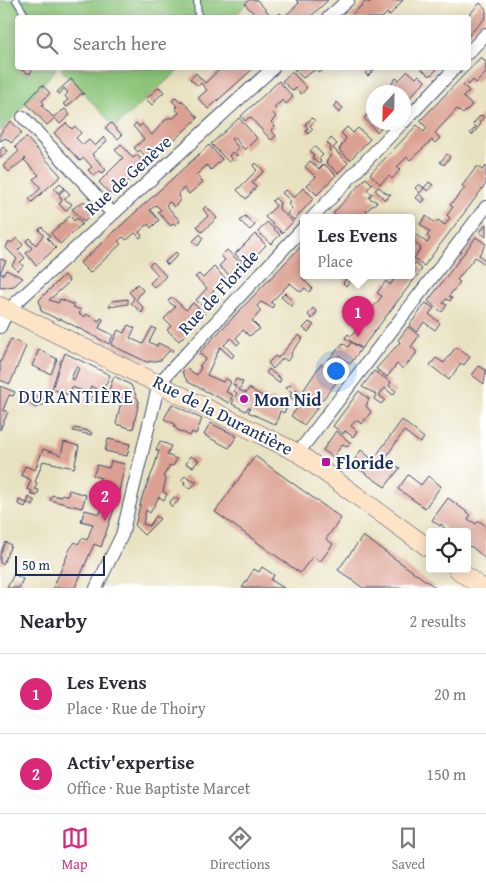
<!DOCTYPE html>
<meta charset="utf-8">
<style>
:root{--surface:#fff;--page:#f7f7f7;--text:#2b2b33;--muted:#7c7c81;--line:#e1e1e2;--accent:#db2777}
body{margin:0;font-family:"Gentium Book Plus",serif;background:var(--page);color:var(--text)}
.controls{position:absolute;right:15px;bottom:15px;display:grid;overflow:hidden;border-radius:5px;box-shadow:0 2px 12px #0003}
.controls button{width:45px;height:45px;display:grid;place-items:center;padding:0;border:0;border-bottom:1px solid var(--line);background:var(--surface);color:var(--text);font:25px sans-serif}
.compass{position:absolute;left:366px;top:85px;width:45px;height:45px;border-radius:50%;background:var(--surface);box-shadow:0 2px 12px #0003;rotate:202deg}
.scale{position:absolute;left:15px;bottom:12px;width:90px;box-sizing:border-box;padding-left:5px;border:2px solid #1b2f5e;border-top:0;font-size:14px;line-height:18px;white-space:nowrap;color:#1b2f5e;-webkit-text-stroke:4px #fff;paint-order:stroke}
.you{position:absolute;left:335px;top:370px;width:18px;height:18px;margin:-12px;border:4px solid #fff;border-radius:50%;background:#1a73e8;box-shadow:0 0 0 8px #1a73e833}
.badge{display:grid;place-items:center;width:32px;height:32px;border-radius:50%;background:var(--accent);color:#fff;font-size:16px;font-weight:700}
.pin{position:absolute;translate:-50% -41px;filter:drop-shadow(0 1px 2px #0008)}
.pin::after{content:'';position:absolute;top:26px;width:18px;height:15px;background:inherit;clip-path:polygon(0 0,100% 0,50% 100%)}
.popup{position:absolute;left:300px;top:214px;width:115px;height:65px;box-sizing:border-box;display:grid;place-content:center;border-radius:5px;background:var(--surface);filter:drop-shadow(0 1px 4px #0005);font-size:16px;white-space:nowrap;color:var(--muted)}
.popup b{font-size:19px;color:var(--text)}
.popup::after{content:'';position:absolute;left:50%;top:100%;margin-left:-10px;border:10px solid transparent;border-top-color:var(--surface)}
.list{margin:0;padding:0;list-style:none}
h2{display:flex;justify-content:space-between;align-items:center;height:65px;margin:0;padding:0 20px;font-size:21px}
h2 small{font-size:16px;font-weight:400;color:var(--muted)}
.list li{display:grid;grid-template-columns:32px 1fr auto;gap:15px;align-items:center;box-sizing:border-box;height:80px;padding:0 20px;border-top:1px solid var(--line)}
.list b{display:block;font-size:19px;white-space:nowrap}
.list p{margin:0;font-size:16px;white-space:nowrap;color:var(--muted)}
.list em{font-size:16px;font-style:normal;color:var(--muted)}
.icon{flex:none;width:28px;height:28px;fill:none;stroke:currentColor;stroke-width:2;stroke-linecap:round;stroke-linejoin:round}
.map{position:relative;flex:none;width:486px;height:588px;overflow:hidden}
.search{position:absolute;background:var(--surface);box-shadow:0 2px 12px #0003;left:15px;right:15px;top:15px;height:55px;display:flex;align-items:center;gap:12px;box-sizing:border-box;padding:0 18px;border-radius:5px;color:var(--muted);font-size:19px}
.sheet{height:225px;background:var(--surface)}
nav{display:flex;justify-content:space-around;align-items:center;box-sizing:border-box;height:70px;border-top:1px solid var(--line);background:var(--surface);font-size:14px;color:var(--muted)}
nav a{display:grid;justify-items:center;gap:2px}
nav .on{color:var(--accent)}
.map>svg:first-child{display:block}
</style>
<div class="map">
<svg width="486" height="588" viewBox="0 0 486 588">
<rect width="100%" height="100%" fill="#fff"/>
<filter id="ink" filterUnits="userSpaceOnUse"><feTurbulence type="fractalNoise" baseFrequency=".02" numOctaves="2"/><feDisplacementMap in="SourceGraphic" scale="10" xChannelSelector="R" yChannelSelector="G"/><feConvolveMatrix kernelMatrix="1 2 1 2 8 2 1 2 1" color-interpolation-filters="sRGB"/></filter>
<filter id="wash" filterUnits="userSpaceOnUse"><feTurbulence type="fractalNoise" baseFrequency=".0096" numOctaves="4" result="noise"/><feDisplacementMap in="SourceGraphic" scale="20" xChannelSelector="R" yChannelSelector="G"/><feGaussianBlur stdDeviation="1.12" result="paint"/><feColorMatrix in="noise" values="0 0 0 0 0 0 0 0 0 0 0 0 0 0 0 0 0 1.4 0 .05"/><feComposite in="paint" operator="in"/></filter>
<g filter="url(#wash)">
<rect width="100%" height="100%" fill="#e8e1bf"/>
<path fill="#8cc579" stroke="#547a6c" d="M0,0h249l-14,17 -217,1v50h39l-57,64z
M60,68h121l-66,59z"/>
<g id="blocks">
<path fill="#dba091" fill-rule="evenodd" d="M249,0h8l16,18h-15l-13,-14z
M296,0h32l-19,18h-34l5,-5 4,4 15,-14z
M372,0h31l-14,16 -2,-3 -5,5h-33l17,-17 3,2z
M480,3l6,6v8l-18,19v-18h-2z
M481,57l5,5v11l-10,10 -3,-3 -4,5 -3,-3 -3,3 6,6 -6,6 9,8 -9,9 -6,-5 -22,24 5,5 -5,5 -3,-3 -22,20 -3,-3 -10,10 3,3 -8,9 -3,-3 -9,8 -10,-10 47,-49 7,7 3,-4 -7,-7z
M16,68h17l-3,6z
M221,68h33l-46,41 -10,-11 9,-8 -6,-7 -3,3 -8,-7 6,-6 9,10z
M293,68h33l-7,5 -3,-4 -13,9z
M370,68h6l-8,8 -3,-3z
M420,68h18l-8,8z
M408,71l8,7 3,-3 6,6 -21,23v-12h-10l2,-1 -6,-6 6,-7 3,2z
M292,72l15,16 -6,6 -5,-6 -3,3 -11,-10z
M71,79l13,15h-3l-14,13 -4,-3 5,-4 -3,-4 3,-3 -4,-5 -5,6 -2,-2z
M279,81l14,16 -7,7 -3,-4 -9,7 2,3 -3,3 3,4 -5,5 4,4 -4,4 5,6 -5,4 -21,-23 -5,4 -4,-5z
M42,85l8,8 -8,8 2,2 -2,3 11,11 12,-8 5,6 -10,9 -5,-6 -8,7 -21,-22z
M159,87l5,5 -9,8 1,1 -4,4 -6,-6z
M176,97l5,5 1,-2 16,18 -48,44 -10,-12 -2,2 -4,-4 10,-9 -11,-13 3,-3 3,4 3,-3 10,11 12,-14 6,-4 2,2 7,-6 -4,-6h3l-6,-6z
M337,102l6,6 -4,5 -6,-6z
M371,110l3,3v9h12l-9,10 -13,-14z
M481,115l3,2 -5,6 2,1 -9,11 -2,-2 6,-6 -3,-3z
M239,118l18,20 -12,12 -11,-13 -3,2 8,9 -4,4 3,3 -2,1 -4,-4 -3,4 3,4 -3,2 -18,-18z
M312,118l3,3 -5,5 3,3 -5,5 -2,-3 2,-3 -3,-4z
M11,121l11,12 -11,10 -5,-5 -6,3v-8z
M66,123l6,6 3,-3 6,7 -5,5 7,7 6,-5 6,6 9,-9 3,4 -15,13 14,16 -4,3 -2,-2 -6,5 -6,-6 4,-3 -8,-9 -4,3 -26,-28z
M111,123l11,12 -4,4 -13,-11z
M347,127l6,6 5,-5 12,11 -20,21 -11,-10 7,-12 -5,-5z
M26,137l35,39 -29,26 -3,-3 12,-11 -8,-9 6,-4 -15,-15 2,-2 -17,14 -6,-6 16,-15 -4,-4z
M331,138l6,6 -4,4 15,15 -10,10 -12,-11 6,-9 -3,-3 2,-3 -4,-4z
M121,144l12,14 4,-3 9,10 -32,29 -5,-1 -10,-11 24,-24 -8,-8z
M209,145l13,14 -11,11 -4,-5 -11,10 7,7 -14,12 -5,-6 -5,4 1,8 -3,4 -3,3 -4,-5 -4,3 14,16 -4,4 -3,-2 -2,3 -13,-14 3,-2 -5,-5 -6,5 9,10 -8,8 -3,-4 -9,8 3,4 -2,2 -5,-5 -8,7 -4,-3 -5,4 3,3 -31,29 -10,-10z
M3,147l5,4 -8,8v-9z
M315,147l8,8 -4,4 2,2 -2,3 -7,-6 2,-3 -4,-4z
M447,154l3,3 -6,8 -4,-3z
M310,161l9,8 5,-5 12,11 -19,20 -10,-10 9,-8 -11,-10z
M256,163l8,8 -12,12 4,4 -10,12 -9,-9 20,-20 -4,-4z
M477,166l5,4 4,-4v18l-62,82 -10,-8 7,-10 -9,-7v-9l15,11 3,-4 -3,-3 3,-4 -10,-8 6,-8 9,7 3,-3 7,5 5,-7 -3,-3 6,-8 -3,-2 15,-17 -3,-2z
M366,178l6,6 -5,6 5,4 -3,4 8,4 -11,9 3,3 -4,4h-9l-4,-4 -4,4h-10l-5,-5z
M429,182l4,3 -5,6 -4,-3z
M60,183l4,5 -6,5 -4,-4z
M419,184l5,4 -4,5 -5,-5z
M379,187l8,7h4l-6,6 -10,-10z
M303,188l11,10 -20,22 -7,-6 5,-6 -4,-4 3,-3 -9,-8 3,-3 9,8z
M65,189l5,5 -6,5 8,5 -6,7 -7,-7 3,-3 -3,-7z
M419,194l6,5 -3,4 -6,-5z
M275,198l5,5 -1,6 14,13 -11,11 -17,-16 11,-11 -4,-5z
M84,201l11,11 -11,10 -12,-13z
M206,206l11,12 -15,14 -5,-6 11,-10 -5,-7z
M70,216l4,5 3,-3 5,6 -22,20 -9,-11z
M245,216l10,9 -5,5 -10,-9z
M267,222l13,13 -9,9 -13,-12z
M486,224v13l-6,-5z
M42,227l8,9 -3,2 9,10 -20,18 -10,-13 6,-5 -6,-7 3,-3 7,7 7,-10 -4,-5z
M200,234l3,4 -5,8 -5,-5z
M255,234l11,11 -19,20 -12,-11z
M476,237l10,7 -7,11 7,6v4l-11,-8 -18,23 3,2 -11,14 3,2 -2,3 -4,-2 -3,4 4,2 -5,7 -14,-11z
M17,238l6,7 -5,5 7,8 -5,4 3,4 -5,5 -6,-6 5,-6 -11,-11 3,-7 2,2z
M304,243v32l-2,3 10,10 -3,4 -4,-4 -4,4 -11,-9 -19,19 3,3 -2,3 -11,-6 -4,4 4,5 -9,10 8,8 -11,7 -6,-6 -7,8 4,4 -3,3 -6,-7 -7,7 10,10 -2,3 -12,-11 -13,28 16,7 2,-4 6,4 -5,10 7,3 -4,8 -41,-21 -6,-10 4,-4 11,7 4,-8 -2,-1 7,-7 -7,-6z
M227,250l18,17 -3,3 3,2 -9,9 -17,-15 6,-6 -4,-4z
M176,252l2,3 -10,10 -3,-3z
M1,259l5,2 -6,12v-13z
M153,262l13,14 -11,12 -5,-5 8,-8 -9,-10z
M415,263l7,6 -60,79 -17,-10 3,-4 3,2 8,-9 -9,-7 6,-8 6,5 8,-10 2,2 10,-13 -5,-3 9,-12 4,4 5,-7 -3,-2h20v-10z
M214,267l11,11 -14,15 7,6 -11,12 -11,-11 11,-12 -12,-11 4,-3 4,4z
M6,270l17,8 -9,8 -14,2v-15l3,2z
M64,275l5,5 -2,4 -18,16 9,3 2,-4 15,6 -2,2 8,3 -2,4 6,3 1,-3 13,7 2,-3 2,1 -4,9 14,7 -4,9 -50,-26v2l-18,-9 -2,-11z
M343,276h12l3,2 -3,5 -4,-3 -5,6 -3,-3 3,-4z
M137,284l6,6 -7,10 8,8 -2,5 -11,-10 3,-5 -5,-6z
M285,293l9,9 -3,4 -10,-9z
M172,297l14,13 7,-7 12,11 -26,27 -12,-11 4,-4 -7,-7 11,-12 -7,-6z
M128,299v5l-19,3 3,-6z
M426,303l8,5 -5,6 11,9 -5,7 -11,-8 -7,10 -8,-6z
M313,308l4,4 -5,7 -4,-4z
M309,322l5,3 -6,7 -5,-4z
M128,325l7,3 -5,10 13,6 9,-17 4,2 -7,13 8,4 1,-3 15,7 -1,2 -3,-1 -8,9 -14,2 -36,-17 7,-15 6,3z
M408,327l11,9 -8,11 5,4v3l-13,15 -6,-5 -10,13 -11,-8 24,-27 -2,-2z
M298,335l5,3 -12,15 1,2 -5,6 -4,-3 -10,11 -5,-6 7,-7 3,2z
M11,339l15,7 -16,38 -10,-4v-17z
M351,342l10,7 -11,15 -11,-9 -2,3 11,8 -9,12 -7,-6 -2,2 8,6 -19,24 -6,-5 -2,3 7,5 -14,18 -13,-9 12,-15 -2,-2 -3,4 -8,-6 2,-5 -6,-4 3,-3 12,9 20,-30 2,2 20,-23 5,4z
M456,347l14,10 -6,8 -3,-2 -12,17 -19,-15 6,-7 8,5z
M39,349l18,10 -6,15 -19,-8z
M65,353l45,22 -8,18 -11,-7 -3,7 5,3 -6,9 -3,-1 4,-10 -6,-3 -10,-4 -3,8 -17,-6 9,-29 1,1zM76,367l3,1 -5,12 -3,-1z
M479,366l7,4 -2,14 -12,-9z
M269,369l12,10 -2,4 -13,-10z
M374,371l17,11 -2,4 7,5 -3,4 -8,-7 -6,7 6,5 -4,4 -7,-5 2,-5 -14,-7z
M114,376l17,9 8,17 -6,27 -17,-5 5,-22 -1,-3 -12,-6z
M236,379l7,3 -4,8 7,3 3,-5 21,13 2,-3 4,2 -2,4 8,4 2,-5 4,2 -4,8 -4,-2 -4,14 -28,-13 2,-4 -2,-1 -2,4 -14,-7 5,-11 -3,-2 2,-5 -3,-1z
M0,386l15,6 -2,4 -4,-1 -6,15 5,2 -8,18z
M359,391l10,8 -3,7 5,6 -9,12 -6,-4 -5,6 6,5 -4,6 -8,-6 -2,3 -10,-8z
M29,392l16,8 2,3 -11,5 -11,-7z
M172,404l30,15 -6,15 -4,-2 -2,4 -12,-6 -4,-3 1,-3 -11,-5z
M402,420l22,18 -4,5 -16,-12 -20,29 16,8 -15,19 -33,-23 9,-14 12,10z
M210,423l27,13 -8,12 -25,-13z
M75,428l13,3 4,2 -1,2 -18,-4z
M336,431l15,12 -4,4 -4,-3 -10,13 -10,-7z
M108,439l22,5 -3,12 -22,-5z
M160,441l11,5 -4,9 10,4 -4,7 -3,-1 -7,12 3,2 -3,13 4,2 -3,6 -5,-3 -9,16 -4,-3 -3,14 6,2 7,-10 4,3 -16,16 -9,-9 7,-29 12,-29 5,-17 -3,-1z
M64,442l15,4 -5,22 -31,-7 -8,21 2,1 -2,6 4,1 -2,6 -7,-2 2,-3 -5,-2 4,-9 -10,-5 4,-9 10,4 8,-21 18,6z
M190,456l9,4 -6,7 -7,-3z
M255,456l86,62 -15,21 7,5 -13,18 -7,-6 -13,17 -85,-61z
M111,461l14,3 -7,32 -20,-4 3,-14 -8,-2 4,-11 12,3z
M408,475l13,10 7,-9 13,10 -16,22 -27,-19z
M185,476l12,6 -7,7 -6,-4 1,-3 -4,-2z
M69,490l17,5 -4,13 -32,-8 2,-5 9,2 1,-3 6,2z
M29,497l6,4 -2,5 -6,-3 -2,4 -7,-3 1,-4 8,3z
M174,497l5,3 -7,7 -3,-4z
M448,498l23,17 -3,4 8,5 3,-3 7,5v33l-14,-12 -5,-1v-14h-19l-7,-8 -1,2 -8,-6z
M102,506l12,3 -13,38 -7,-3 -19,44h-22l17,-39 5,-7 3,2 4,-6 5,2 6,-16 -12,-3 4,-11 15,4z
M363,536l73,52h-73l-25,-18z
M5,542l6,3 -8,19 -3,-1v-9z
M262,567l12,8 -3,5 13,8h-42l12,-19 5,3z
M14,574l9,5 -4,9h-12z"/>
</g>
</g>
<g filter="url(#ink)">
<use href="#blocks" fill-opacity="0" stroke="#3a4a6d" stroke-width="1"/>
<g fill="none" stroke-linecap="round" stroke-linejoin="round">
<g stroke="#3a4a6d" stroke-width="8">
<path id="lane" d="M16,0l11,18
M197,0l1,18"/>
</g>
<g stroke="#3a4a6d" stroke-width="14">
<path id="street" d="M328,18l20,-18
M468,53l18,-19
M23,117l89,96
M404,122l51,-54
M312,218l91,-96
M0,327l8,-17 265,-242
M298,453l188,-246
M96,588l26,-53 37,-152 145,-156"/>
</g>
<g stroke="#3a4a6d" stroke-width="19">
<path id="secondary" d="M0,306l298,147 132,96
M457,569l25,19"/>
</g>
<use href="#lane" stroke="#fff" stroke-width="6"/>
<use href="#street" stroke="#fff" stroke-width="12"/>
<use href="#secondary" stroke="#fee4c6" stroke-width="18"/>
</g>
</g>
<g fill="#b5179e" stroke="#fff" stroke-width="2">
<circle cx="244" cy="399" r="5"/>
<rect x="321" y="457" width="10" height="10" rx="2.5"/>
</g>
<g text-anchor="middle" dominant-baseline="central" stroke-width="4" stroke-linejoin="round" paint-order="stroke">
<g font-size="18" fill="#1b2f5e" stroke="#fff">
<text transform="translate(128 175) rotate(-42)">Rue de Genève</text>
<text transform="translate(218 292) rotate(-47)">Rue de Floride</text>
<text transform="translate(223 415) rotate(27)">Rue de la Durantière</text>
</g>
<g font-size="18" font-weight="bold" fill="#1b2f5e" stroke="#fff" text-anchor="start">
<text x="254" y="399">Mon Nid</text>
<text x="336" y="462">Floride</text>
</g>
<g font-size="19" letter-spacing="1" fill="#1b2f5e" stroke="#fff">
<text x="76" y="396">DURANTIÈRE</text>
</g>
</g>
</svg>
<div class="controls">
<button><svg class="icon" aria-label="locate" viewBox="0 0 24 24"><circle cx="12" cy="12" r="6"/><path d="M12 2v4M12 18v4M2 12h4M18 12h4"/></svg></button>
</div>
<svg class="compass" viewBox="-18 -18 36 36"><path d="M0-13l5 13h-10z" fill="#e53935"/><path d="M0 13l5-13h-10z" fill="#7c7c81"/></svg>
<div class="scale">50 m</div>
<div class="you"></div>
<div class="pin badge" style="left:358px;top:337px">1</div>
<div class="popup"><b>Les Evens</b>Place</div>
<div class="pin badge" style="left:105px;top:521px">2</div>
<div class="search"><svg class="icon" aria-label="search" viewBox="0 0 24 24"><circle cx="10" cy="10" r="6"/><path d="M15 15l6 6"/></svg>Search here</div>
</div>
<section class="sheet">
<h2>Nearby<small>2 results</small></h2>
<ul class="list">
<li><span class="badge">1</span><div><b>Les Evens</b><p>Place · Rue de Thoiry</p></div><em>20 m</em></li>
<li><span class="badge">2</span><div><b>Activ'expertise</b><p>Office · Rue Baptiste Marcet</p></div><em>150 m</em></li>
</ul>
</section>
<nav>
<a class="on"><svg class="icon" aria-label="map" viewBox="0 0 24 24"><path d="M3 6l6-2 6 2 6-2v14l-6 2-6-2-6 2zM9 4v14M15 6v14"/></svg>Map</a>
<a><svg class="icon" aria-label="directions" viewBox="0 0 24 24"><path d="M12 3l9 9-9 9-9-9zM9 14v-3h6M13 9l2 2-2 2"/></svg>Directions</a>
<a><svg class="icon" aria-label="saved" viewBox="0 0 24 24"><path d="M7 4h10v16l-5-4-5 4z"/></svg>Saved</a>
</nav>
